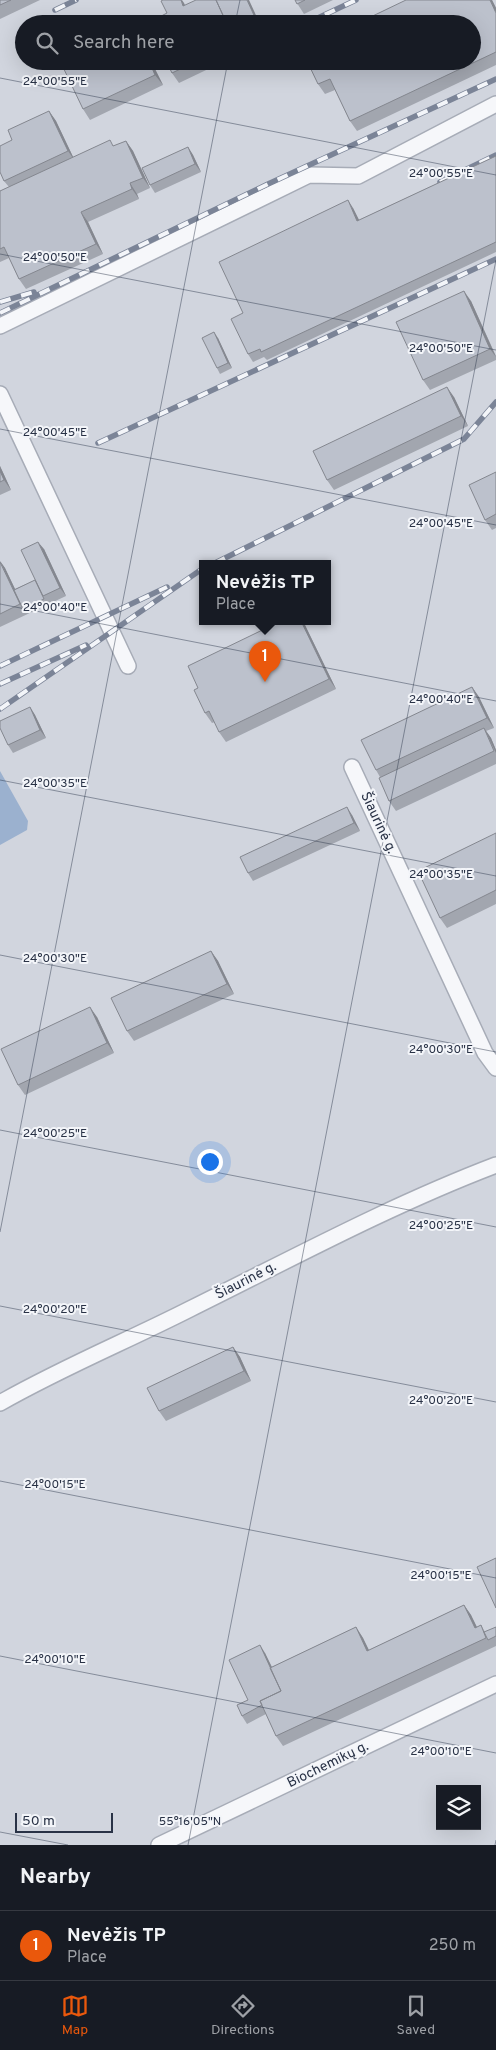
<!DOCTYPE html>
<meta charset="utf-8">
<style>
:root{--surface:#171b24;--page:#20242c;--text:#f1f3f6;--muted:#9ea1a6;--line:#363941;--accent:#ea580c}
body{margin:0;font-family:Overpass,sans-serif;background:var(--page);color:var(--text)}
.controls{position:absolute;right:15px;bottom:15px;display:grid;overflow:hidden;border-radius:0px;box-shadow:0 5px 20px #0002}
.controls button{width:45px;height:45px;display:grid;place-items:center;padding:0;border:0;border-bottom:1px solid var(--line);background:var(--surface);color:var(--text);font:25px sans-serif}
.scale{position:absolute;left:15px;bottom:12px;width:98px;box-sizing:border-box;padding-left:5px;border:2px solid #293246;border-top:0;font-size:14px;line-height:18px;white-space:nowrap;color:#293246;-webkit-text-stroke:4px #f3f5f9;paint-order:stroke}
.you{position:absolute;left:209px;top:1161px;width:18px;height:18px;margin:-12px;border:4px solid #fff;border-radius:50%;background:#1a73e8;box-shadow:0 0 0 8px #1a73e833}
.badge{display:grid;place-items:center;width:32px;height:32px;border-radius:50%;background:var(--accent);color:#fff;font-size:16px;font-weight:700}
.pin{position:absolute;translate:-50% -41px;filter:drop-shadow(0 1px 2px #0008)}
.pin::after{content:'';position:absolute;top:26px;width:18px;height:15px;background:inherit;clip-path:polygon(0 0,100% 0,50% 100%)}
.popup{position:absolute;left:199px;top:560px;width:132px;height:65px;box-sizing:border-box;display:grid;place-content:center;border-radius:0px;background:var(--surface);filter:drop-shadow(0 1px 4px #0005);font-size:16px;white-space:nowrap;color:var(--muted)}
.popup b{font-size:19px;color:var(--text)}
.popup::after{content:'';position:absolute;left:50%;top:100%;margin-left:-10px;border:10px solid transparent;border-top-color:var(--surface)}
.list{margin:0;padding:0;list-style:none}
h2{display:flex;justify-content:space-between;align-items:center;height:65px;margin:0;padding:0 20px;font-size:21px}
h2 small{font-size:16px;font-weight:400;color:var(--muted)}
.list li{display:grid;grid-template-columns:32px 1fr auto;gap:15px;align-items:center;box-sizing:border-box;height:70px;padding:0 20px;border-top:1px solid var(--line)}
.list b{display:block;font-size:19px;white-space:nowrap}
.list p{margin:0;font-size:16px;white-space:nowrap;color:var(--muted)}
.list em{font-size:16px;font-style:normal;color:var(--muted)}
.icon{flex:none;width:28px;height:28px;fill:none;stroke:currentColor;stroke-width:2;stroke-linecap:round;stroke-linejoin:round}
.map{position:relative;flex:none;width:496px;height:1845px;overflow:hidden}
.search{position:absolute;background:var(--surface);box-shadow:0 5px 20px #0002;left:15px;right:15px;top:15px;height:55px;display:flex;align-items:center;gap:12px;box-sizing:border-box;padding:0 18px;border-radius:28px;color:var(--muted);font-size:19px}
.sheet{height:135px;background:var(--surface)}
nav{display:flex;justify-content:space-around;align-items:center;box-sizing:border-box;height:70px;border-top:1px solid var(--line);background:var(--surface);font-size:14px;color:var(--muted)}
nav a{display:grid;justify-items:center;gap:2px}
nav .on{color:var(--accent)}
.map>svg:first-child{display:block}
</style>
<div class="map">
<svg width="496" height="1845" viewBox="0 0 496 1845">
<rect width="100%" height="100%" fill="#e3e6ec"/>
<path fill="#d1d5de" fill-rule="evenodd" d="M0,0h496v1845h-496zM24,24h448v37h-448zM202,563h126v58h-126zM440,1789h37v37h-37z"/>
<path fill="#9bb1cf" d="M0,771l28,50 -1,9 -27,15z"/>
<g fill="none" stroke-linecap="round" stroke-linejoin="round">
<g stroke="#a7acb7" stroke-width="18">
<path id="minor" d="M0,326l309,-151 49,1 138,-72
M0,394l128,272
M352,767l133,286 11,15
M0,1403c61,-35 127,-62 190,-94 101,-50 201,-104 306,-144
M159,1845l337,-161"/>
</g>
<use href="#minor" stroke="#f6f7fa" stroke-width="15"/>
<g stroke="#7b8497" stroke-width="5.5">
<path id="rail" d="M55,10l21,-10
M305,24l51,-24
M440,182l56,-27
M0,302l34,-10
M0,313l268,-129 228,-105
M98,443l398,-184
M215,563l249,-124 32,-37
M0,666l167,-79
M0,684l86,-39
M0,709l202,-140"/>
</g>
<use href="#rail" stroke="#f3f5f9" stroke-width="4" stroke-dasharray="11" stroke-linecap="butt"/>
</g>
<path fill="#a2a6af" d="M0,0h40l-40,19z
M295,0h38l-29,14z
M406,0h86l4,8v57l-139,66 -7,-10 -15,-31 -10,4 -7,-10z
M64,61h87l12,24 -73,35 -7,-11z
M166,61h59l-46,22 -7,-10z
M49,111l7,10 17,36 41,-11 12,-5 7,10 17,37 -13,6 2,5 -51,23 15,32 -77,35 -7,-10 -10,-21 -9,4v-71l9,-4 -5,-6 8,-41z
M188,147l5,8 8,17 -46,21 -5,-8z
M496,156v96l-229,108 -3,-3 -11,5 -5,-8 -5,-41 110,-105 6,12z
M471,301l25,55v4l-66,30 -7,-10z
M218,338l14,30 -12,6 -3,-6z
M454,397l14,29 -134,64 -7,-10z
M0,466l11,24 -11,5z
M496,472v56l-4,2 -7,-10z
M44,549l22,47 -66,31v-66l5,7 10,21 20,-9z
M304,623l32,66 -110,53 -7,-10 -4,-10 -3,1 -7,-10 -7,-25z
M472,687l7,10 15,31 -8,3 5,7 5,12v14l-100,47 -7,-10 -9,-24 -4,-7z
M30,707l5,8 11,23 -33,15 -5,-8z
M352,815l8,16 -107,50 -5,-8z
M496,833v71l-49,24 -7,-10z
M211,951l7,10 16,33 -100,47 -7,-10z
M97,1017l17,36 -89,42 -7,-10z
M233,1347l7,10 11,24 -85,40 -7,-10z
M464,1605l7,10 6,12 4,-2 4,7 11,-5v19l-213,100 -7,-10 -10,-22 -19,10 -5,-8 23,-63 7,14 84,-40 7,11 6,12z"/>
<path fill="#84878f" d="M181,0h1l2,3 6,13 -7,-10z
M247,0h2l11,24h-2z
M490,0h2l4,8v5z
M149,61h2l12,24 -8,-10z
M49,111l7,10 19,40 -7,-10z
M126,141l7,10 17,37 -7,-10z
M188,147l5,8 8,17 -6,-8z
M130,183l7,11 2,5 -7,-10z
M348,200l5,8 10,20 -6,-7z
M81,212l7,10 15,32 -7,-10z
M464,291l7,10 25,56 -6,-8z
M214,332l4,6 14,30 -4,-5z
M447,387l7,10 14,29 -7,-10z
M0,466l11,24 -7,-10 -4,-9z
M38,542l6,7 22,47 -6,-8z
M0,561l5,7 19,40 -1,1 -3,-5z
M301,621h2l1,2 32,66 -7,-10z
M472,687l7,10 15,31 -7,-10z
M30,707l5,8 11,23 -6,-8z
M484,728l7,10 5,12v3z
M347,807l5,8 8,16 -6,-8z
M211,951l7,10 16,33 -7,-10z
M90,1007l7,10 17,36 -7,-10z
M233,1347l7,10 11,24 -7,-10z
M464,1605l7,10 11,23 -7,-10z
M356,1627l7,11 11,23 -7,-10z
M260,1645l5,8 23,48 -6,-7z"/>
<path fill="#bcc1cc" stroke="#84878f" d="M0,0h11l-11,5z
M163,0h18l2,6 13,-6h20l11,24h-79v-1l19,-10 -6,-12z
M216,0h31l11,24h-31z
M295,0h10l-8,4z
M406,0h84l6,13v39l-146,69 -20,-42 -12,5 -11,-23h165v-37h-116z
M64,61h85l6,14 -72,34 -22,-46z
M166,61h31l-25,12z
M49,111l19,40 -64,30 -4,-9v-26l12,-6 -4,-10z
M110,140l3,6 13,-5 17,37 -13,5 2,6 -51,23 15,32 -77,35 -15,-32 -4,2v-58z
M188,147l7,17 -45,21 -8,-17z
M496,156v86l-235,110 -1,-3 -12,5 -17,-35 12,-6 -24,-51 129,-62 9,21z
M464,291l26,58 -67,31 -27,-58z
M214,332l14,31 -11,5 -15,-30z
M447,387l14,29 -134,64 -14,-29z
M0,471l4,9 -4,2z
M496,472v42l-11,6 -16,-35z
M38,542l22,46 -17,8 -22,-46z
M0,562l20,42 -20,10z
M35,580l9,19 -21,10 -9,-19z
M281,621h20l28,58 -110,53 -10,-21 -4,2 -11,-23 4,-2 -10,-22z
M472,687l15,31 -111,52 -15,-30z
M30,707l10,23 -32,15 -8,-17v-7z
M484,728l10,23 -105,50 -10,-23z
M347,807l7,16 -106,50 -8,-16z
M496,833v57l-56,28 -22,-47z
M211,951l16,33 -100,47 -16,-33z
M90,1007l17,36 -89,42 -17,-36z
M233,1347l11,24 -85,40 -12,-23z
M496,1558v50l-19,-41z
M464,1605l11,23 6,-3 5,13 -210,98 -16,-35 21,-10 -11,-23 86,-41 11,24z
M496,1627v9l-8,4 -4,-8z
M260,1645l21,46 -21,10 2,4 -20,11 -5,-11 11,-5 -19,-40z"/>
<path fill="none" stroke="#293246" stroke-width="1" stroke-opacity="0.45" d="M235,24l5,-24M0,78l496,97M0,254l496,96M0,429l496,96M0,604l496,97M0,780l496,96M0,955l496,97M0,1130l496,97M0,1232l228,-1171M0,1306l496,96M0,1481l496,97M0,1656l496,97M0,1832l68,13M188,1845l308,-1585M495,1845l1,-5"/>
<g text-anchor="middle" dominant-baseline="central" stroke-width="4" stroke-linejoin="round" paint-order="stroke">
<g font-size="14" fill="#293246" stroke="#f3f5f9">
<text transform="translate(378 823) rotate(65)">Šiaurinė g.</text>
<text transform="translate(246 1281) rotate(-27)">Šiaurinė g.</text>
<text transform="translate(328 1765) rotate(-26)">Biochemikų g.</text>
</g>
</g>
<g font-size="12" text-anchor="middle" fill="#293246" stroke="#f3f5f9" stroke-width="4" stroke-linejoin="round" paint-order="stroke">
<text x="55" y="85">24°00'55"E</text>
<text x="441" y="177">24°00'55"E</text>
<text x="55" y="261">24°00'50"E</text>
<text x="441" y="352">24°00'50"E</text>
<text x="55" y="436">24°00'45"E</text>
<text x="441" y="527">24°00'45"E</text>
<text x="55" y="611">24°00'40"E</text>
<text x="441" y="703">24°00'40"E</text>
<text x="55" y="787">24°00'35"E</text>
<text x="441" y="878">24°00'35"E</text>
<text x="55" y="962">24°00'30"E</text>
<text x="441" y="1053">24°00'30"E</text>
<text x="55" y="1137">24°00'25"E</text>
<text x="441" y="1229">24°00'25"E</text>
<text x="55" y="1313">24°00'20"E</text>
<text x="441" y="1404">24°00'20"E</text>
<text x="55" y="1488">24°00'15"E</text>
<text x="441" y="1579">24°00'15"E</text>
<text x="55" y="1663">24°00'10"E</text>
<text x="441" y="1755">24°00'10"E</text>
<text x="190" y="1825">55°16'05"N</text>
</g>
</svg>
<div class="controls">
<button><svg class="icon" aria-label="layers" viewBox="0 0 24 24"><path d="M12 4l9 5-9 5-9-5zM3 14l9 5 9-5"/></svg></button>
</div>
<div class="scale">50 m</div>
<div class="you"></div>
<div class="pin badge" style="left:265px;top:682px">1</div>
<div class="popup"><b>Nevėžis TP</b>Place</div>
<div class="search"><svg class="icon" aria-label="search" viewBox="0 0 24 24"><circle cx="10" cy="10" r="6"/><path d="M15 15l6 6"/></svg>Search here</div>
</div>
<section class="sheet">
<h2>Nearby<small></small></h2>
<ul class="list">
<li><span class="badge">1</span><div><b>Nevėžis TP</b><p>Place</p></div><em>250 m</em></li>
</ul>
</section>
<nav>
<a class="on"><svg class="icon" aria-label="map" viewBox="0 0 24 24"><path d="M3 6l6-2 6 2 6-2v14l-6 2-6-2-6 2zM9 4v14M15 6v14"/></svg>Map</a>
<a><svg class="icon" aria-label="directions" viewBox="0 0 24 24"><path d="M12 3l9 9-9 9-9-9zM9 14v-3h6M13 9l2 2-2 2"/></svg>Directions</a>
<a><svg class="icon" aria-label="saved" viewBox="0 0 24 24"><path d="M7 4h10v16l-5-4-5 4z"/></svg>Saved</a>
</nav>
